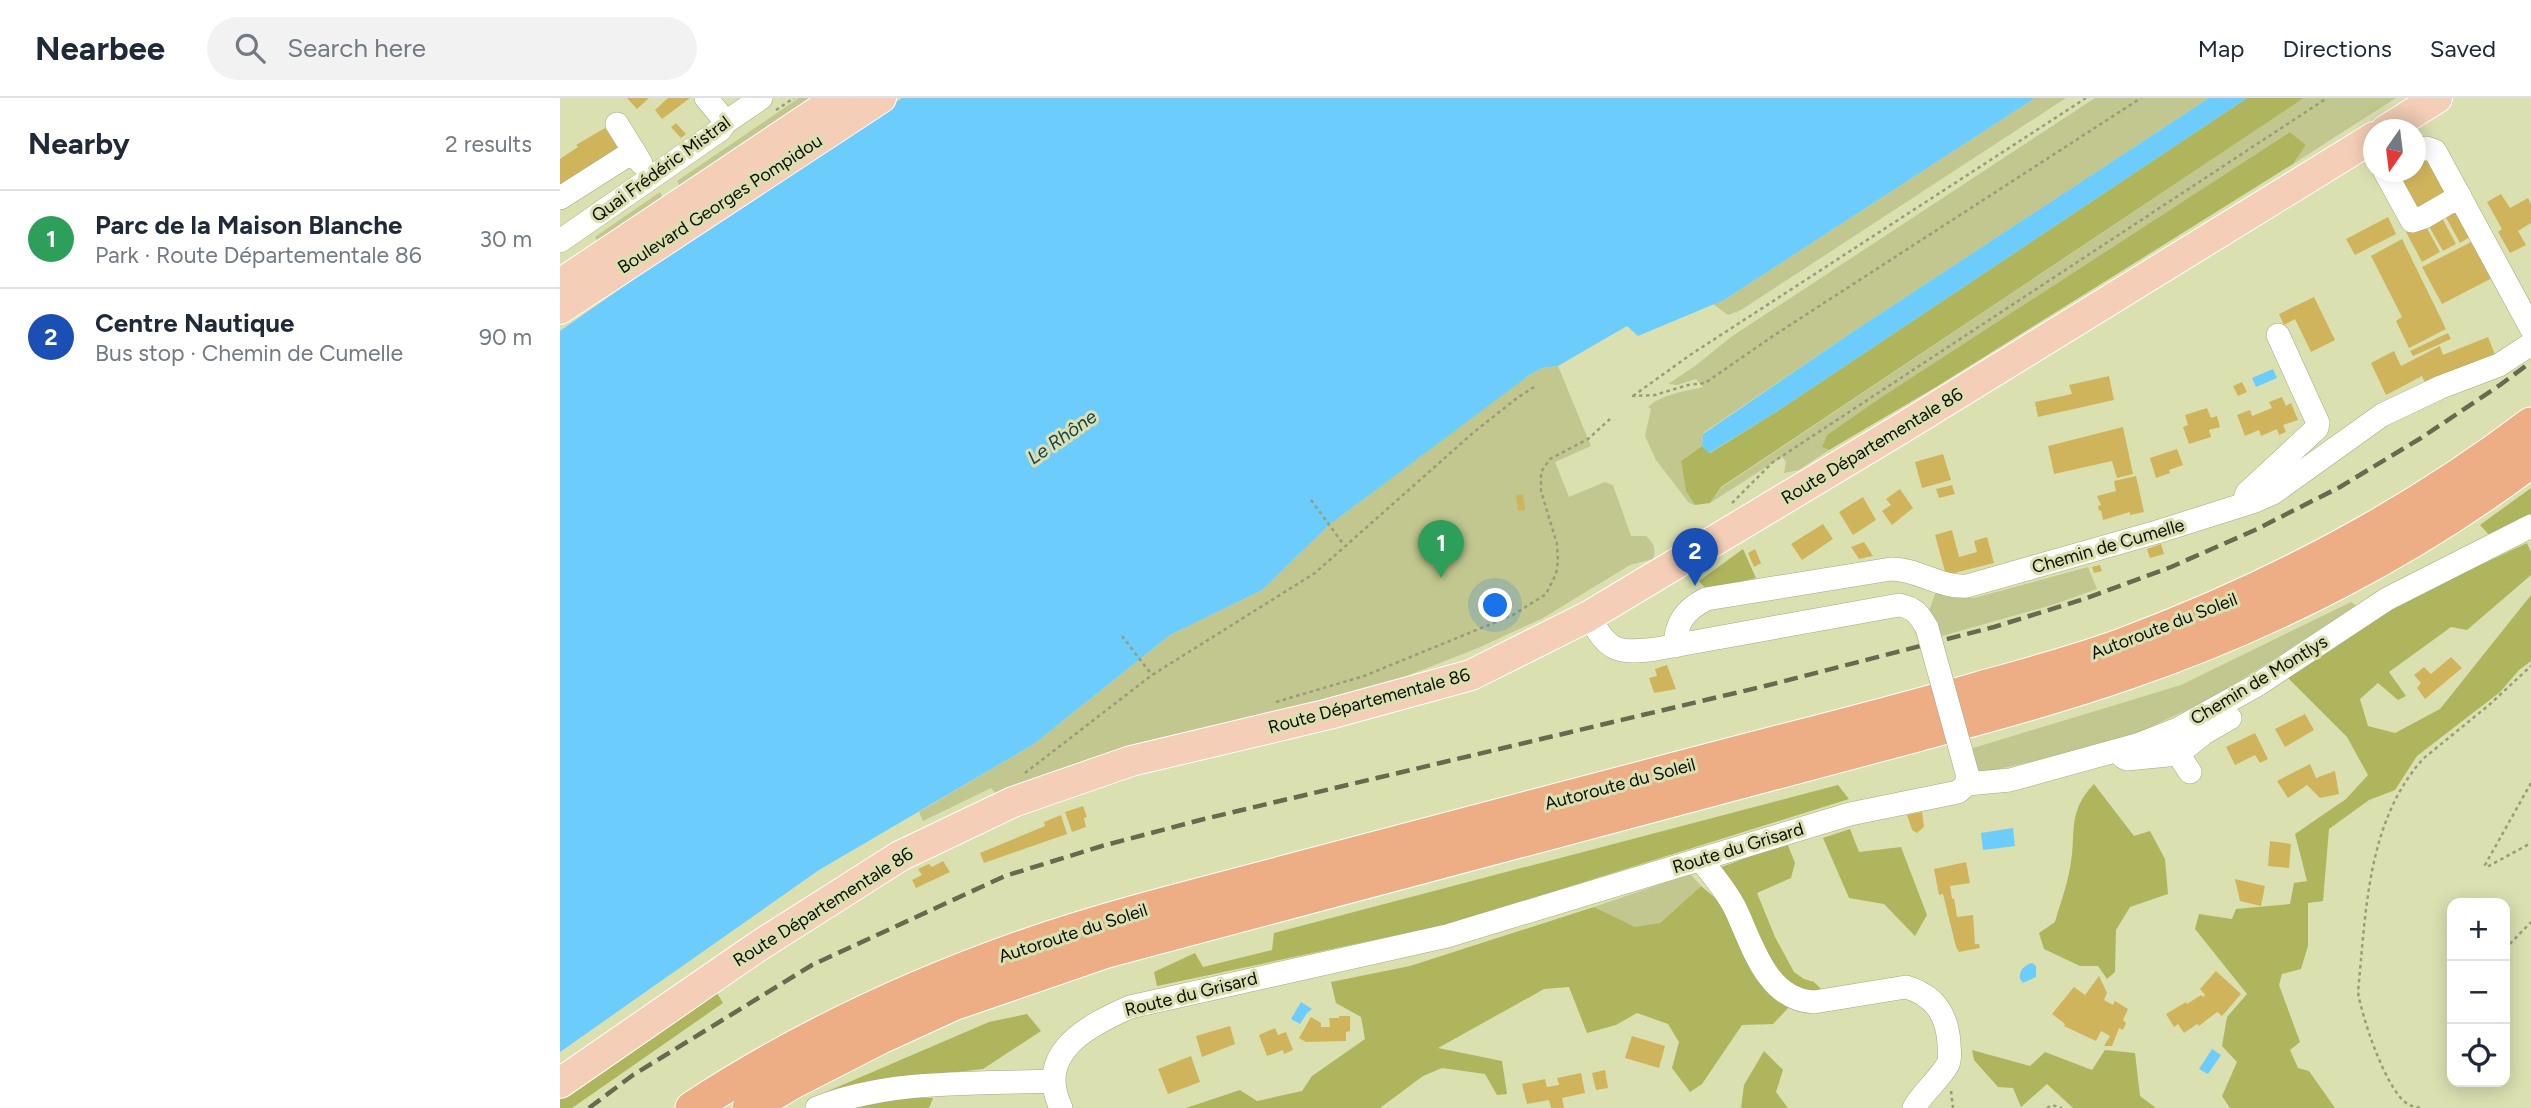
<!DOCTYPE html>
<meta charset="utf-8">
<style>
:root{--surface:#fff;--page:#f2f2f3;--text:#1f2937;--muted:#747a83;--line:#e0e1e3;--accent:#111827}
body{margin:0;font-family:Figtree,sans-serif;background:var(--page);color:var(--text)}
.controls{position:absolute;right:21px;bottom:21px;display:grid;overflow:hidden;border-radius:14px;box-shadow:0 4px 18px #0003}
.controls button{width:63px;height:63px;display:grid;place-items:center;padding:0;border:0;border-bottom:2px solid var(--line);background:var(--surface);color:var(--text);font:35px sans-serif}
.compass{position:absolute;left:1803px;top:21px;width:63px;height:63px;border-radius:50%;background:var(--surface);box-shadow:0 4px 18px #0003;rotate:194deg}
.you{position:absolute;left:936px;top:508px;width:24px;height:24px;margin:-18px;border:5px solid #fff;border-radius:50%;background:#1a73e8;box-shadow:0 0 0 10px #1a73e833}
.badge{display:grid;place-items:center;width:46px;height:46px;border-radius:50%;background:var(--accent);color:#fff;font-size:23px;font-weight:700}
.pin{position:absolute;translate:-50% -58px;filter:drop-shadow(0 2px 4px #0008)}
.pin::after{content:'';position:absolute;top:37px;width:24px;height:21px;background:inherit;clip-path:polygon(0 0,100% 0,50% 100%)}
.list{margin:0;padding:0;list-style:none}
h2{display:flex;justify-content:space-between;align-items:center;height:91px;margin:0;padding:0 28px;font-size:30px}
h2 small{font-size:23px;font-weight:400;color:var(--muted)}
.list li{display:grid;grid-template-columns:46px 1fr auto;gap:21px;align-items:center;box-sizing:border-box;height:98px;padding:0 28px;border-top:2px solid var(--line)}
.list b{display:block;font-size:26px;white-space:nowrap}
.list p{margin:0;font-size:23px;white-space:nowrap;color:var(--muted)}
.list em{font-size:23px;font-style:normal;color:var(--muted)}
.icon{flex:none;width:38px;height:38px;fill:none;stroke:currentColor;stroke-width:2;stroke-linecap:round;stroke-linejoin:round}
.map{position:relative;flex:none;width:1971px;height:1010px;overflow:hidden}
header{display:flex;align-items:center;gap:42px;box-sizing:border-box;height:98px;padding:0 35px;background:var(--surface);border-bottom:2px solid var(--line)}
header strong{font-size:33px}
nav{display:flex;gap:38px;margin-inline-start:auto;font-size:24px}
.search{width:490px;height:63px;background:var(--page);display:flex;align-items:center;gap:18px;box-sizing:border-box;padding:0 24px;border-radius:38px;color:var(--muted);font-size:26px}
main{display:flex}
aside{flex:1;background:var(--surface)}
.map>svg:first-child{display:block}
</style>
<header>
<strong>Nearbee</strong>
<div class="search"><svg class="icon" aria-label="search" viewBox="0 0 24 24"><circle cx="10" cy="10" r="6"/><path d="M15 15l6 6"/></svg>Search here</div>
<nav><a>Map</a><a>Directions</a><a>Saved</a></nav>
</header>
<main>
<aside>
<h2>Nearby<small>2 results</small></h2>
<ul class="list">
<li><span class="badge" style="background:#2e9e5b">1</span><div><b>Parc de la Maison Blanche</b><p>Park · Route Départementale 86</p></div><em>30 m</em></li>
<li><span class="badge" style="background:#1a4fb4">2</span><div><b>Centre Nautique</b><p>Bus stop · Chemin de Cumelle</p></div><em>90 m</em></li>
</ul>
</aside>
<div class="map">
<svg width="1971" height="1010" viewBox="0 0 1971 1010">
<rect width="100%" height="100%" fill="#dbe0b1"/>
<path fill="#c1c78f" d="M239,0h15l-134,89 -3,-6z
M1475,0h31l-325,212 -13,5 -15,-11 11,-4z
M1535,0h114l-358,235 -148,100 -1,13 -21,15 5,30 9,14 -6,-2 -33,-43 -11,-24 6,-27 -3,-2c13,-13 39,-16 55,-20l-7,-8 -19,6 -9,-1 27,-18 36,-29z
M1744,0h92l-103,66 13,-19 -16,-13 -410,266 -53,37 -5,12 7,3 -30,20 -15,3 2,-11 -4,-5 -72,46 11,-15z
M100,94l3,6 -65,44 -3,-5z
M998,268l33,80 -36,16 14,35 36,-15 8,3 18,51h15c8,7 10,13 7,23l-23,6 -87,53 -65,30 -79,31 -402,116 -6,-7 -68,33 -4,-9 115,-68 136,-109 92,-45 67,-65 184,-140 29,-17z
M1528,469l9,22 -45,16 -110,31 -7,-17 -6,-8 7,-20 23,6 15,1z
M1791,504l6,4 -143,91 -93,44 -135,31 -11,-2 -5,-21 211,-64z
M1130,776l11,12 -41,37 -25,5 -41,-21z"/>
<path fill="#aeb55d" d="M1687,0h57l-583,389 -11,16 -15,2 -9,-14 -5,-30 21,-15 8,7 66,-41z
M1730,34l16,13 -13,19 -357,223 -107,63 -7,-3 5,-12 53,-37z
M1971,390v27l-38,24 -13,-14z
M1967,445l4,9v23l-64,55 -16,-3 -62,45 17,24 -8,4 -20,-17 -18,16 8,27 27,7 45,-24 91,-114v66l-12,9 -19,22 -83,64 -22,34 -26,10 -40,29 -6,72 -15,2v43l-7,23 -19,5 -3,11 21,57 -10,8 8,18 11,3 26,37h-105l-8,-12 15,-34 -15,-16 5,-29 20,-23 -52,-65 4,-15 33,5 4,-10 54,-5 4,-21 13,-2 -12,-47 51,-35 22,-24 -21,-38 -59,-59 107,-73z
M1183,451l13,29 -49,12 -8,-9z
M1534,686l40,52 16,-5 15,28 3,35 -38,13 -14,23 -1,42 -8,7 -9,-13h-18l-36,-17 -5,-16 16,-11c5,-18 12,-36 15,-54 7,-34 -4,-55 24,-84z
M1278,687l11,14 -399,125 -293,62 -3,-14 41,-19 8,14 69,-17 2,-17z
M1290,731l9,23 42,-5 26,68 -12,21 -31,-32 -35,-6 -26,-60z
M1227,745l8,20 -4,15 -34,15 18,44 19,35 10,7 10,3 12,12 -19,3 -31,-20 -57,-109z
M1141,788l25,21 65,98 -18,19 -31,1 -40,59 -12,8 -18,-24 7,-26 -11,-18 -31,-11 -21,12 -29,8 -18,-46 -25,2 -106,59 64,13 5,33 -10,1 -12,-21 -43,-6 -19,8 -43,32h-194l54,-18 17,11 45,-10 10,-15 53,-37 -4,-22 -25,-14 -5,-21 79,-16 184,-59 41,20 25,-4z
M154,890l9,15 -151,105h-12v-11z
M467,916l14,17 -58,38 -114,13 -64,19 184,-79z
M1412,952l58,16 15,-14 47,18 13,-20 30,3 5,43 16,12h-83l-26,-24 -26,23 -8,-19 -15,-1 -24,-27z
M1204,953l19,19 -7,22 12,16h-47l3,-23z
M325,999l48,1 -4,10h-89z"/>
<path fill="#6cccfc" d="M342,0h1133l-311,202 -86,36 -11,-10 -69,40 -16,2 -14,8 -199,149 -67,65 -92,45 -136,109 -215,126 -259,182v-721l171,-120z
M1649,0h38l-471,314 -67,41 -7,-7 1,-12 148,-101z
M1713,271l4,9 -21,9 -4,-9z
M1453,730l2,18 -32,4 -2,-17z
M1472,865l4,3v11l-13,6 -3,-4c-1,-8 4,-14 12,-16z
M741,904l11,7 -5,4 -7,11 -9,-5z
M1652,951l9,6 -13,19 -9,-5z"/>
<path fill="#cfb45c" d="M67,0h22l-12,11z
M108,0h22l-28,21 -7,-9z
M116,25l10,11 -5,4 -10,-11z
M45,30l13,20 -58,38v-27l18,-12 -2,-2z
M1868,57l23,39 -37,22 -17,-44h19v-10z
M1941,96l9,14 18,-10 3,6v19l-13,8 8,14 -16,8 -12,-21 4,-3 -15,-27z
M1896,106l17,31 -13,8 -17,-31z
M1880,116l16,30 -13,7 -17,-30z
M1828,119l8,17 -41,21 -9,-16z
M1864,125l16,29 -18,10 -16,-30z
M1842,141l44,90 -37,19 -13,-27 6,-4 -31,-61z
M1915,142l19,37 -52,27 -20,-37z
M1754,199l21,43 -24,12 -16,-33 -11,6 -5,-11z
M1888,235l3,6 -38,17 -3,-5z
M1928,239l8,20 -71,26 -3,-7 -36,19 -15,-32 23,-12 7,15 39,-20 3,9z
M1549,278l5,24 -76,17 -3,-15 37,-8 -3,-9z
M1682,284l5,10 -9,4 -5,-10z
M1722,299l4,9 5,-3 7,17 -15,5 3,7 -7,3 -2,-6 -16,7 -2,-6 -14,6 -8,-21 13,-5 2,6 20,-8 -3,-6z
M1647,310l4,10 6,-2 3,11 -11,3 2,7 -22,7 -6,-17 5,-2 -3,-10z
M1563,329l10,47 -16,4 -5,-17 -58,13 -6,-28z
M1617,351l6,16 -14,5 1,3 -14,5 -6,-20z
M1383,356l8,26 -29,8 -7,-26z
M1576,378l8,36 -14,3v-3l-27,8 -2,-10 -2,1 -1,-5 3,-1 -4,-9 19,-5 -2,-10z
M1392,387l3,9 -16,4 -3,-9z
M1340,391l13,19 -21,17 -10,-14 9,-6 -5,-6z
M963,396l2,16 -7,1 -2,-16z
M1303,399l13,23 -23,15 -14,-23z
M1263,426l10,15 -31,21 -11,-16z
M1392,432l7,27 18,-5 -3,-11 13,-4 7,26 -48,12 -11,-40z
M1304,444l9,14 -14,3 -8,-12z
M1601,446l3,10 -14,4 -3,-9z
M1195,451l6,14 -7,4 -6,-14z
M1540,467l2,6 -8,2 -2,-6z
M951,501l3,5 -8,4 -3,-5z
M1891,559l11,11 -37,31 -8,-11 4,-5 -7,-8 10,-8 7,7z
M1107,567l9,24 -22,4 -5,-15 8,-2 -2,-7z
M1745,616l9,16 -29,17 -10,-18z
M1695,635l13,26 -8,4 -5,-8 -20,10 -9,-18z
M1750,666l6,14 19,-7 4,23 -19,4 -13,-13 -19,13 -11,-17z
M523,708l4,11 -3,1 2,9 -14,5 -7,-20z
M1362,714l2,15 -7,6 -5,-3 -5,-15z
M501,717l6,19 -83,29 -4,-10 65,-27 -1,-4z
M1710,743l21,3 -2,24 -21,-2z
M383,763l7,11 -34,16 -4,-8 10,-5 -4,-6 11,-5 3,3z
M1406,764l4,21 -20,3 2,13 2,-1 3,19 16,-2 2,29h4l1,4 -21,4 -3,-5 -13,-53 -4,1 -5,-26z
M1675,781l30,7 -4,20 -21,-5z
M1656,873l25,23 -19,22 -5,-4 -18,14 -2,-2 -13,9 -6,-9 -4,3 -8,-13 20,-12 1,2 14,-9 2,2 2,-2 -5,-6z
M1539,878l8,17 -3,7 9,5 2,-4 13,8 -5,11 3,3 -3,7 -4,-2 -7,18h-8l6,-10 -9,-5 -5,10 -32,-15 1,-2 -13,-10 22,-27 11,8z
M779,918h11v15l-4,1v9l-40,1 -7,-4 12,-21 10,6v4h9l-1,-9h10z
M670,928l5,18 -33,13 -6,-21z
M715,930l3,7 8,-3 7,18 -9,4 -1,-4 -16,6 -8,-21z
M1072,938l33,10 -6,22 -34,-10z
M631,958l9,26 -32,12 -10,-25z
M1045,972l3,18 -12,2 -4,-17z
M1021,975l4,20 -23,5 2,10h-13l-2,-8 -22,4 -5,-20 23,-5 2,8 12,-2 -2,-7z"/>
<g fill="none" stroke-linecap="round" stroke-linejoin="round">
<g stroke="#a4a97c" stroke-width="24">
<path id="minor" d="M146,0l20,24
M57,26l24,39
M1856,53l10,-3 9,3 96,177
M1825,74l27,49 12,-4 36,-21
M0,100l74,-47
M0,143l160,-111 6,-8 35,-24
M1683,407l4,-12 70,-65 1,-5 -40,-88
M1029,518c19,36 29,38 67,33l243,-44c16,3 20,9 28,23
M1115,548c1,-24 10,-36 31,-47l185,-30c27,0 49,19 76,17l190,-54 98,-31 18,-8 109,-78 59,-28 58,-22 32,-21
M1618,656l26,-21 26,-15
M1563,659l4,2 51,-5 12,18
M1407,686l43,-4 130,-36 38,-15 79,-44 130,-86 144,-73
M1140,761c12,15 26,31 35,49 17,35 31,92 79,94l92,-15c28,8 41,27 43,56 0,6 2,15 -1,21 -9,16 -25,28 -34,44
M257,1010c73,-29 158,-24 236,-27
M501,1010c-26,-55 26,-82 69,-101l317,-71 403,-122 108,-22 9,-8v-11"/>
</g>
<g stroke="#fff" stroke-width="32">
<path id="major" d="M1826,32l51,-32
M0,186l278,-186
M0,211l321,-211
M0,985l197,-136 143,-91 113,-54 118,-41 198,-47 142,-39 118,-59 313,-188 472,-291"/>
</g>
<g stroke="#fff" stroke-width="35">
<path id="highway" d="M132,1010c105,-69 221,-123 339,-164 84,-29 172,-50 258,-73 156,-41 313,-83 470,-124 74,-19 147,-38 221,-59 47,-13 96,-26 142,-43 147,-55 284,-126 409,-221
M189,1010l44,-26 88,-45 72,-33 154,-53 810,-216c70,-19 141,-38 210,-62 142,-49 283,-120 404,-212"/>
</g>
<path stroke="#999c78" stroke-width="2.5" stroke-dasharray="3.5 3.5" stroke-linecap="butt" d="M216,12l18,-12
M1072,298l23,-1 33,-10 17,-2 68,-47 368,-238
M1073,298l57,-41 396,-257
M751,402l33,45
M1172,405l41,-41 554,-364
M562,538l30,39
M716,604l88,-26 149,-61 33,-21 10,-20 2,-13 -1,-17 -16,-53v-19l9,-13 38,-20 22,-20
M465,675l127,-98 163,-102 159,-141 43,-34 17,-11
M1971,685l-46,82 2,2 44,-24
M1945,851l26,-27
M1391,993l2,17
M1487,1010l5,-3 10,3
M1860,1010c-5,-1 -10,-2 -15,-6 -20,-16 -43,-84 -47,-110 8,-80 9,-172 66,-234l65,-53 42,-39"/>
<use href="#minor" stroke="#fff" stroke-width="23"/>
<use href="#major" stroke="#f4ceb6" stroke-width="30"/>
<use href="#highway" stroke="#edad85" stroke-width="33"/>
<path stroke="#686a4e" stroke-width="4.5" stroke-dasharray="14 7" stroke-linecap="butt" d="M29,1010l44,-33 179,-110 193,-89 97,-30 102,-27 565,-134 225,-58 90,-28 87,-32 84,-37 85,-43 81,-49 79,-53 31,-23"/>
<g stroke="#a4a97c" stroke-width="24" stroke-linecap="butt">
<path id="minor-bridge" d="M1367,530l40,145"/>
</g>
<use href="#minor-bridge" stroke="#fff" stroke-width="23"/>
</g>
<g text-anchor="middle" dominant-baseline="central" stroke-width="6" stroke-linejoin="round" paint-order="stroke">
<g font-size="18" fill="#0d0e01" stroke="#dbe0b1">
<text transform="translate(101 71) rotate(-36)">Quai Frédéric Mistral</text>
<text transform="translate(160 106) rotate(-33)">Boulevard Georges Pompidou</text>
<text transform="translate(1312 348) rotate(-31)">Route Départementale 86</text>
<text transform="translate(1548 448) rotate(-16)">Chemin de Cumelle</text>
<text transform="translate(1604 528) rotate(-21)">Autoroute du Soleil</text>
<text transform="translate(1699 582) rotate(-31)">Chemin de Montlys</text>
<text transform="translate(809 603) rotate(-15)">Route Départementale 86</text>
<text transform="translate(1060 686) rotate(-15)">Autoroute du Soleil</text>
<text transform="translate(1178 750) rotate(-17)">Route du Grisard</text>
<text transform="translate(263 809) rotate(-32)">Route Départementale 86</text>
<text transform="translate(513 835) rotate(-18)">Autoroute du Soleil</text>
<text transform="translate(631 896) rotate(-14)">Route du Grisard</text>
</g>
<g font-size="19" font-style="italic" fill="#184256" stroke="#dbe0b1">
<text transform="translate(502 339) rotate(-35)">Le Rhône</text>
</g>
</g>
</svg>
<div class="controls">
<button>+</button>
<button>−</button>
<button><svg class="icon" aria-label="locate" viewBox="0 0 24 24"><circle cx="12" cy="12" r="6"/><path d="M12 2v4M12 18v4M2 12h4M18 12h4"/></svg></button>
</div>
<svg class="compass" viewBox="-18 -18 36 36"><path d="M0-13l5 13h-10z" fill="#e53935"/><path d="M0 13l5-13h-10z" fill="#747a83"/></svg>
<div class="you"></div>
<div class="pin badge" style="left:881px;top:480px;background:#2e9e5b">1</div>
<div class="pin badge" style="left:1135px;top:488px;background:#1a4fb4">2</div>
</div>
</main>
